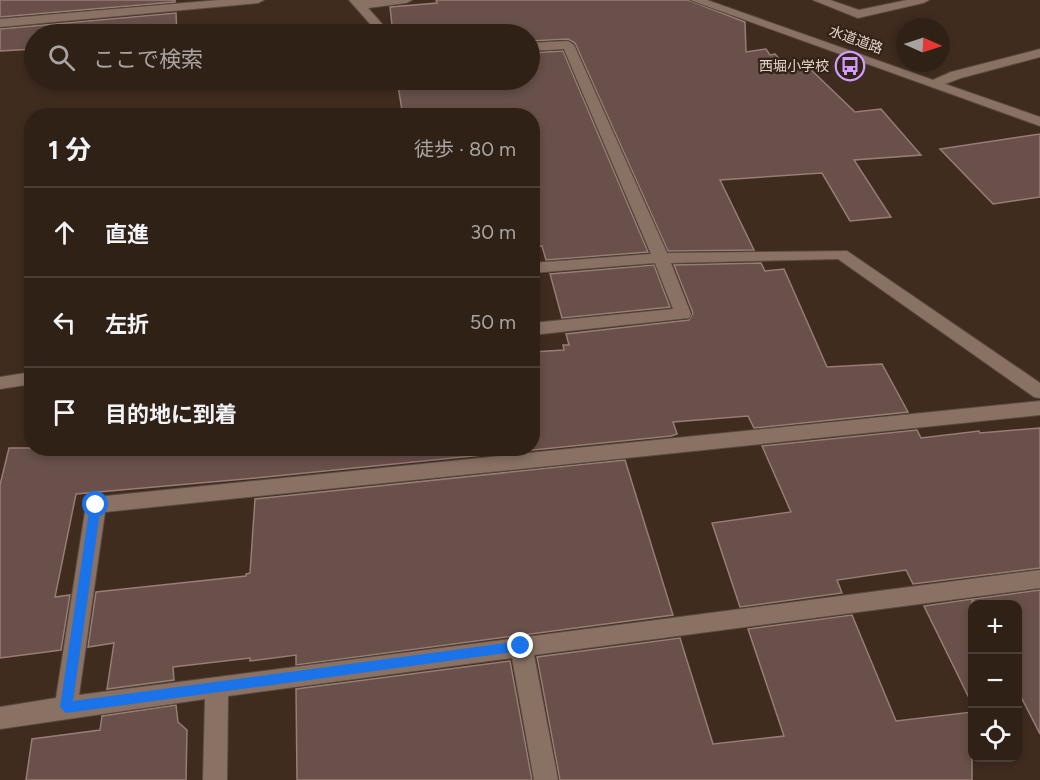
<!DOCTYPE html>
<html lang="ja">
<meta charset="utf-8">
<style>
:root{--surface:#302117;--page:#382920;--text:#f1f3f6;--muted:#a8a3a1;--line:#4b3e36}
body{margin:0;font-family:Figtree,"Noto Sans JP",sans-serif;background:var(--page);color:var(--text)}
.controls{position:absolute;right:18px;bottom:18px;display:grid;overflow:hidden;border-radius:12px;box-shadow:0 3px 9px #0003}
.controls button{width:54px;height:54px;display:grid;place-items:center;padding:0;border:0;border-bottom:2px solid var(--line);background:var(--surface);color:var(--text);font:30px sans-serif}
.compass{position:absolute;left:896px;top:18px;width:54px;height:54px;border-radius:50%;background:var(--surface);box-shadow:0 3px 9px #0003;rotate:93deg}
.stop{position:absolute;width:18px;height:18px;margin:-14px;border:4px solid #1a73e8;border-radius:50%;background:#fff}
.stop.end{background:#1a73e8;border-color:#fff;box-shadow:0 2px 6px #0008}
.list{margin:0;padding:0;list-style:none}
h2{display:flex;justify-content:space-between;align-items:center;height:78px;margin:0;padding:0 24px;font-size:26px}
h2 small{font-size:20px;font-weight:400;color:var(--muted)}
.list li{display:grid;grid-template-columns:39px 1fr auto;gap:18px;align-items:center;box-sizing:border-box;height:90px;padding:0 24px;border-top:2px solid var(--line)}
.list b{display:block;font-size:22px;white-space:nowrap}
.list em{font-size:20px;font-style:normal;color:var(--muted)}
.icon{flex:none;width:33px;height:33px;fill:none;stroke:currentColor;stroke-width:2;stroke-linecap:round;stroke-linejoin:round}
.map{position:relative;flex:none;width:1040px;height:780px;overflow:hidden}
.search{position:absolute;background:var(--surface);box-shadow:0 3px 9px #0003;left:24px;top:24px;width:516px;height:66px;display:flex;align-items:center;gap:15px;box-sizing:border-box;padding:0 21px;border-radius:33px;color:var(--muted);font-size:22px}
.panel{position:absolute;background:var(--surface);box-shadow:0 3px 9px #0003;left:24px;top:108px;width:516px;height:348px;border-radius:24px}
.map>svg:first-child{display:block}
</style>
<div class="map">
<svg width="1040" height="780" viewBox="0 0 1040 780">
<rect width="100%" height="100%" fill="#402c1f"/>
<path fill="#69504a" stroke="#987c76" stroke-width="1.5" d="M0,0h175v2l-175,15z
M436,0h252l57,22 1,30 20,-3 4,6 5,-1 12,14 19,-3 49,47 26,-3 40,46 -67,5 37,57 -41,4 -28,-48 -102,7 34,70 -86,1 -93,-208 -7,-4 -38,2v-7h-137l-3,-27 47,-4z
M176,13l1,21h-143v15l-34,2v-22z
M563,51l85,201 -102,8 -4,-14 -10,1v-131h-129l-6,-36h133v-27z
M1040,134v63l-47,7 -53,-55z
M761,263l4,8 19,-2 43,98 55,-3 26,48 -154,16 -6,-12 -75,6 4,12 -6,2 -415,42 -180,16 -21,103 15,-2 -9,55 -61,8v-173l9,-37h523v-96l32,-2 -1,-5h6l-3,-11 123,-14 4,-7 -19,-48z
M654,265l16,42 -108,11 -12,-44z
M1040,428v140l-127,16 -7,-14 -69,10 5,13 -102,14 -28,-84 79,-11 -29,-66 155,-16 4,8 58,-7 1,2z
M625,460l48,155 -377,50v-10l-46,6v-3l-77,9 1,13 -67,9 7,-46 -26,4 8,-55 150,-16v-2l4,-1 5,-74z
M1040,590v144l-23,-45v-85h-42l-2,-5z
M972,599v105l-48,-98z
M852,615l44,106 76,-9v68h-412l-23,-123 143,-19 33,106 71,-8 -36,-107z
M510,661l22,119h-235l-1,-91z
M176,705l2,17 9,8 -1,50h-160l6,-41 68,-9 2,-14z"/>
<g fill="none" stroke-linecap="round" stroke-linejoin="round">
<g stroke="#5a4a3f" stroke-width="2">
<path id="minor" d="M219,0h45l-6,3 -258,24v-8z
M349,0h63l-6,3 -38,5 23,26h-12z
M690,0h17l226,80 18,-8 89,-23v8l-79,21 -16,6 95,33v9z
M813,0h17l29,10 48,-10h22l-6,3 -65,15z
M568,41l6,4 93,208 180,-2 193,132v15l-6,-1 -196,-138 -167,4 20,51 -2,4 -157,17v-12l141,-14 -18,-46 -123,10v-10l119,-9 -87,-205 -34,2v-8z
M32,372v12l-32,5v-12z
M1040,401v14l-935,97 -26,183 961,-125v18l-506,67 24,125h-24l-22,-122 -284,38 -1,84h-24l2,-81 -205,30v-22l56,-9 30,-193 3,-5 7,-3z"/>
</g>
<use href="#minor" fill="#897264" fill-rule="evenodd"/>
</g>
<path fill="#1a73e8" d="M96,501l5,4 -28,196 448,-60 6,5 -6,5 -455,62 -6,-6 30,-202z"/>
<defs>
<g id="bus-ring" transform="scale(1.5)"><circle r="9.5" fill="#352216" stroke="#d09dfe" stroke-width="1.5"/><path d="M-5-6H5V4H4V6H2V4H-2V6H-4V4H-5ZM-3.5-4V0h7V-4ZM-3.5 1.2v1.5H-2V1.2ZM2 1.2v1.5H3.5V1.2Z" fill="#d09dfe"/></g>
</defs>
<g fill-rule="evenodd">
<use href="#bus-ring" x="850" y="66"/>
</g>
<g text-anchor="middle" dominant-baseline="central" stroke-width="4.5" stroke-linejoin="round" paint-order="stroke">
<g font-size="14" fill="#e1d4cc" stroke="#352216">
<text transform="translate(856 40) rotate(20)">水道道路</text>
</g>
<g font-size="14" fill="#e1d4cc" stroke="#352216" text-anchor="end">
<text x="829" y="66">西堀小学校</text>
</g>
</g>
</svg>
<div class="controls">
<button>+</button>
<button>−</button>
<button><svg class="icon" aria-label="locate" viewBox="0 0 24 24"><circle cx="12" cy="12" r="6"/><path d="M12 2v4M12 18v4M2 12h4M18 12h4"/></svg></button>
</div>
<svg class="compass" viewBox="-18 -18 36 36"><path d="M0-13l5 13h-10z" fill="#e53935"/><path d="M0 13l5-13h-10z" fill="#a8a3a1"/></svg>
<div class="stop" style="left:96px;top:505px"></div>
<div class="stop end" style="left:521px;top:646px"></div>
<div class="search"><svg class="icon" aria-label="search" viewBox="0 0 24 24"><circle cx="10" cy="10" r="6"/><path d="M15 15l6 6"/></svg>ここで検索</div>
<section class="panel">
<h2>1 分<small>徒歩 · 80 m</small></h2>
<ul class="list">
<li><svg class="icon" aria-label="ahead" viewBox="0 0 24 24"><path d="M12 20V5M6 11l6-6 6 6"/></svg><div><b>直進</b></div><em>30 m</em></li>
<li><svg class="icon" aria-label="left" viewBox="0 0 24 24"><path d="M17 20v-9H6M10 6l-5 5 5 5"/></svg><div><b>左折</b></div><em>50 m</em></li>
<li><svg class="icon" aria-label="arrive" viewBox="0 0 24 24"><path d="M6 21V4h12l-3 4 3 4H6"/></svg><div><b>目的地に到着</b></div></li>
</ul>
</section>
</div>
